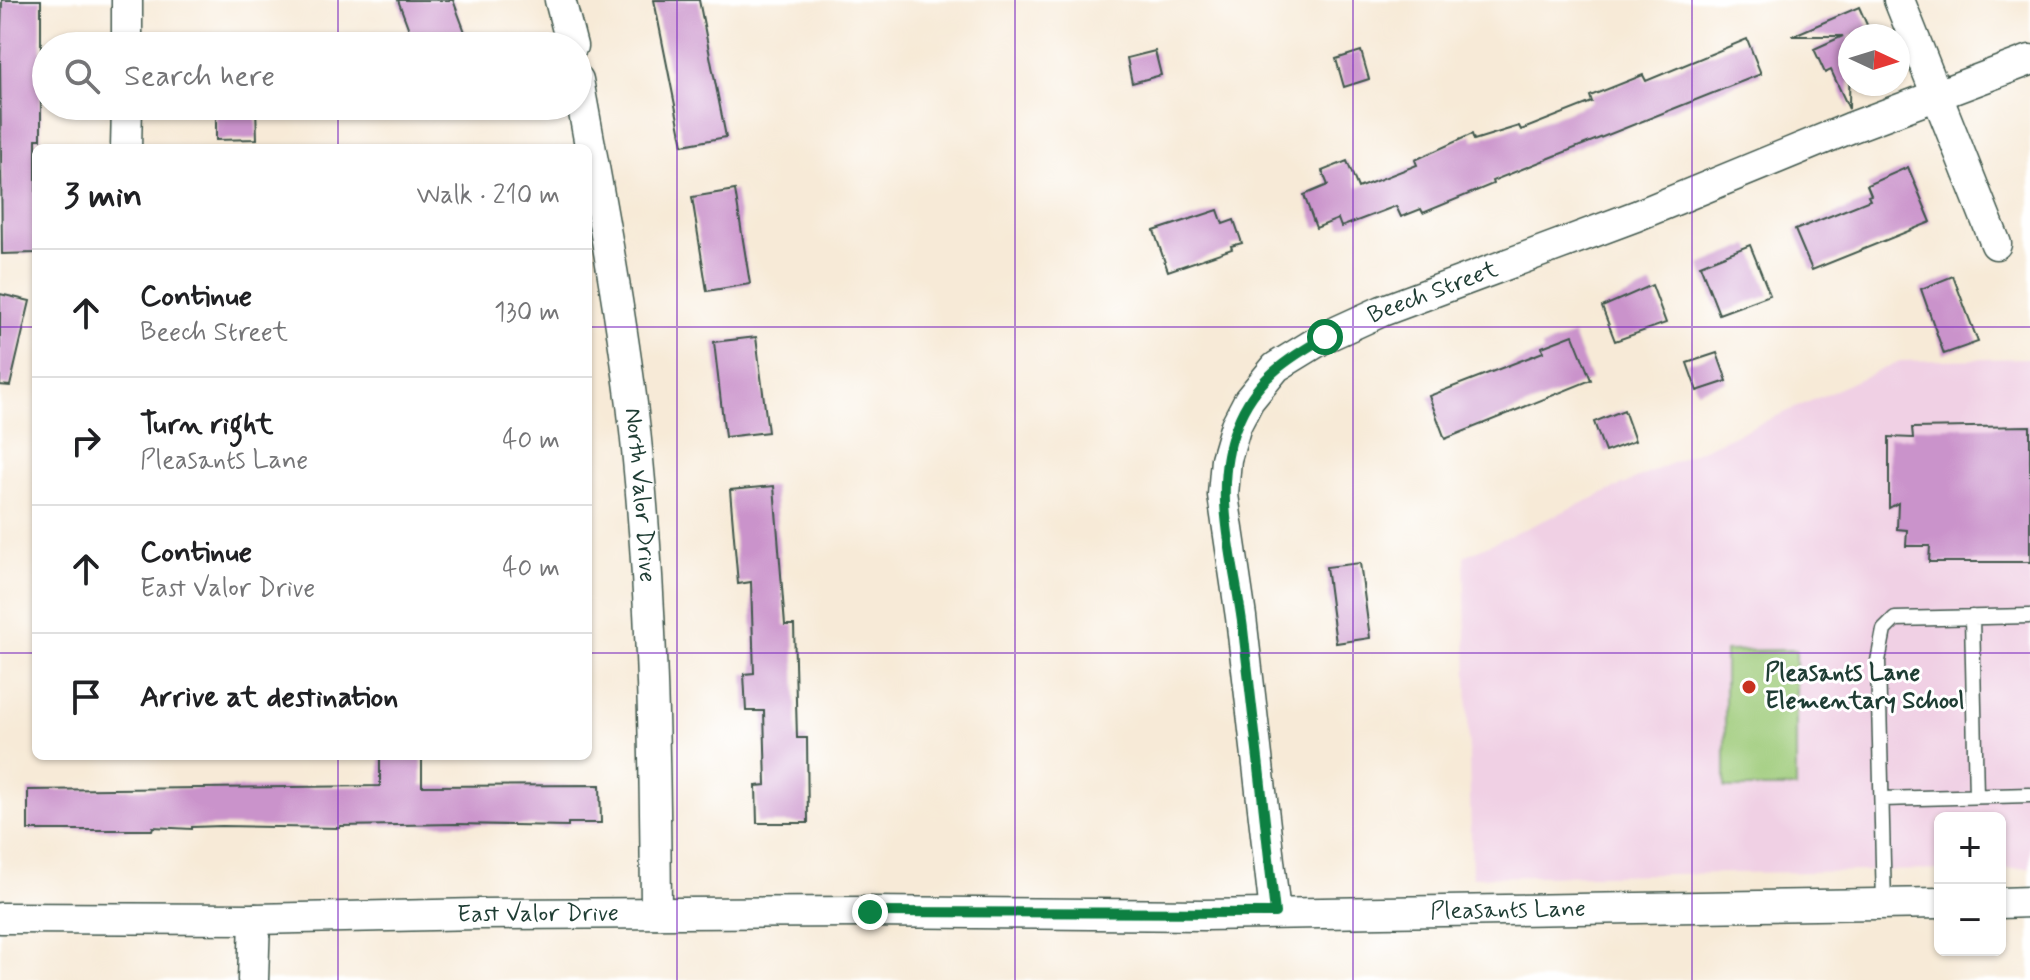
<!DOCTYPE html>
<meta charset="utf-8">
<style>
:root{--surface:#fff;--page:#f6f6f6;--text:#202124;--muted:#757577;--line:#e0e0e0}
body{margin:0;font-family:Mynerve,sans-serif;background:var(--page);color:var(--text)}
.controls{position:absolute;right:24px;bottom:24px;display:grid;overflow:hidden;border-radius:12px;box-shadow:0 2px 6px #0004}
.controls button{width:72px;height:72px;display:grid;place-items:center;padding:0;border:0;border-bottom:2px solid var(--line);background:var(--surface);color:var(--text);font:40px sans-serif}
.compass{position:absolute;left:1838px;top:24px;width:72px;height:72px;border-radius:50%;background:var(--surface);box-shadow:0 2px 6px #0004;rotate:94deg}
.stop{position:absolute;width:24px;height:24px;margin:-18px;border:6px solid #0b8043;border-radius:50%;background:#fff}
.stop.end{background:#0b8043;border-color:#fff;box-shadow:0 2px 8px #0008}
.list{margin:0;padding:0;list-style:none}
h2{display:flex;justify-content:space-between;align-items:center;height:104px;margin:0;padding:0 32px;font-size:34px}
h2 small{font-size:26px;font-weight:400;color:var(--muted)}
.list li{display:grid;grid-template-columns:52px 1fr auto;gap:24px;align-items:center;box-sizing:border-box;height:128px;padding:0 32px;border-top:2px solid var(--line)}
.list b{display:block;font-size:30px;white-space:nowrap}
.list p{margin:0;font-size:26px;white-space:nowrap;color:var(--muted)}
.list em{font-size:26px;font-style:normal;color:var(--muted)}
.icon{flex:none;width:44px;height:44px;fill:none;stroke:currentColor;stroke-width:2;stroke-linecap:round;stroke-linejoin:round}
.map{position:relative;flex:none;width:2030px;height:980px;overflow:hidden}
.search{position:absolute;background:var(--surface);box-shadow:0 2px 6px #0004;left:32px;top:32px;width:560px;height:88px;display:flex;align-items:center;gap:20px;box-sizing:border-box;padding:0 28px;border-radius:44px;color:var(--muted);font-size:30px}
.panel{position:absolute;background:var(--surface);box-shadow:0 2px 6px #0004;left:32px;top:144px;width:560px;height:616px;border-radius:12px}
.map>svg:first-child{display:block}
</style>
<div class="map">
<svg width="2030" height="980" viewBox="0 0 2030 980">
<rect width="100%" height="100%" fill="#fff"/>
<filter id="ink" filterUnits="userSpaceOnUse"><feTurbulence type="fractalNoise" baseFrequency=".0125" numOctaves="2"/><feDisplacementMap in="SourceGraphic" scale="16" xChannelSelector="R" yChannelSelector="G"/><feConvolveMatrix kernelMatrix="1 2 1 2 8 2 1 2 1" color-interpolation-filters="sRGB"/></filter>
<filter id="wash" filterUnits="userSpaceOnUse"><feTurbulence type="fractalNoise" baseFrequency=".006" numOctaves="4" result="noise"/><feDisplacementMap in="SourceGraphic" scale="32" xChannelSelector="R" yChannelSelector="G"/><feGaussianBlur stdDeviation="1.8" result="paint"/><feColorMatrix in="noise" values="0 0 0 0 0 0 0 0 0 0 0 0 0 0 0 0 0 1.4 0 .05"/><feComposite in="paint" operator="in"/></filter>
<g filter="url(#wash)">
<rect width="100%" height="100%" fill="#f7ead7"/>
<path fill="#f0d0e4" d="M2030,358v510l-30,1v-51h-60v52l-468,7 -8,-321 436,-195z"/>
<path fill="#9dca78" stroke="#5e8456" stroke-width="2" d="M1796,650v138h-71v-137z"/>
<g id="blocks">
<path fill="#ca93cb" d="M2,0h39v139h-5v114l-34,1 -2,-197z
M398,0h55l15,40 -15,6h-38z
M654,0h45l27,137 -43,8z
M1859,7l13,29h-22l-1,73 -18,-39 -6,3 -11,-24 29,-13h-51z
M1747,39l14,35 -269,107 1,3 -70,29 -2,-4 -20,8 -5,-11 -55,21 -3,-8 -22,9 -12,-33 24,-10 -6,-14 25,-10 11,27 59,-23 -2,-5 57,-26 2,6 45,-14 2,4 71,-28 -2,-6 53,-21 3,6z
M1155,51l6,24 -29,8 -5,-25z
M1361,51l8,28 -25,8 -8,-28z
M216,106h40l1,33 -41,1z
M1908,167l23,55 -119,48 -17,-40 75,-30 -2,-4 3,-1 -4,-10z
M735,190l15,94 -43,7 -15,-94z
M1218,210l5,14 11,-4 8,23 -11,3 1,3 -64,22 -14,-40z
M1750,245l20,50 -51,19 -19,-49z
M1953,276l25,66 -34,12 -23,-65z
M1652,285l14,38 -51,18 -13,-34z
M0,294l30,7 -20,85 -10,-1z
M1573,335l18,45 -146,59 -16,-43 114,-44 -1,-5z
M756,337l12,95 -43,5 -11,-95z
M1717,353l10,28 -30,10 -10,-28z
M1624,410l11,31 -30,11 -11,-30z
M2030,426v136h-101l1,-16h-24l1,-16 -10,-1 1,-26 -9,5v-71l24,1 -1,-10z
M774,486l11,139h9l3,113h10l1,85h-51l-1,-37 10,-1 -2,-74h-18l-2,-37 10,-1 -3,-91 -13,2 -8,-94z
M1360,563l10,75 -34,5 -10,-76z
M380,756h42v30l178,-1 1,38h-33v3l-112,-2 -116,2v2l-118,-2 -30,1v2l-39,-2 -1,3h-124v-40l352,-4z"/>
</g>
</g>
<g filter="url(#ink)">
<use href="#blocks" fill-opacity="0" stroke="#3f574c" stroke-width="2"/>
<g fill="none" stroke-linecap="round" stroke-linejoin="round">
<g stroke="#3f574c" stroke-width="17">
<path id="lane" d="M1972,617l4,179
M1882,799l148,-4
M1884,904l-6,-243 6,-31 11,-11 135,-3"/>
</g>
<g stroke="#3f574c" stroke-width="33">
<g id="street">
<path d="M127,0v46"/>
<path d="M560,0l12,46"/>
<path d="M1899,0l97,244"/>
<path id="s1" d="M578,80c20,108 40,215 54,324 20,169 23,339 24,509"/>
<path d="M126,148l1,-42"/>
<path d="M2000,903l30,-1"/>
<path id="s2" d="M1275,913l-34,-296 -18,-122 3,-36 10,-34 13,-25 27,-33 49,-30 57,-26 254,-95 214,-88 180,-68"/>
<path id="s3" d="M0,918l255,1 223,-5 392,-2 334,3 736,-12"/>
<path d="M253,980l2,-61"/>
</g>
</g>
<use href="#lane" stroke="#fff" stroke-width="14"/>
<use href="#street" stroke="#fff" stroke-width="30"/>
</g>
</g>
<g fill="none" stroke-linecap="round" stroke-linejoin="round" filter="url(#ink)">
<path stroke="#0b8043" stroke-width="10" d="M870,912l405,1c-10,-95 -21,-189 -32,-284 -8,-67 -33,-139 -6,-204 18,-46 48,-64 88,-88"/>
</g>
<path fill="none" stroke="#7b2cbf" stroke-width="2" stroke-opacity="0.55" d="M338,0v46M677,0v980M1015,0v980M1353,0v980M1692,0v980M338,106v42M0,327h36M588,327h1442M0,653h36M588,653h1442M338,756v224"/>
<circle fill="#c8321e" stroke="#fff" stroke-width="3" cx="1749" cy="687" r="8"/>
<g text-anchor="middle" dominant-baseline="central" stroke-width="6" stroke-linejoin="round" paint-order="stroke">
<g font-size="24" fill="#1f3d34" stroke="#fff">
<text stroke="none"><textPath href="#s2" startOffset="738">Beech Street</textPath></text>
<text stroke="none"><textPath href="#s1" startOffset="420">North Valor Drive</textPath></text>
<text stroke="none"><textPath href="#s3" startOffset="1508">Pleasants Lane</textPath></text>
<text stroke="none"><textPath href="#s3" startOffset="538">East Valor Drive</textPath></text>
</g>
<g font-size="24" font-weight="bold" fill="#1f3d34" stroke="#fff" text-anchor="start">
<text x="1765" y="673">Pleasants Lane<tspan x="1765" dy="28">Elementary School</tspan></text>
</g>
</g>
</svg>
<div class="controls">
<button>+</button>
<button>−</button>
</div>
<svg class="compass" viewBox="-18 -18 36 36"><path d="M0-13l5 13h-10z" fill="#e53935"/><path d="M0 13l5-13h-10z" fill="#757577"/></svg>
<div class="stop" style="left:1325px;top:337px"></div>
<div class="stop end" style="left:870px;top:912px"></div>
<div class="search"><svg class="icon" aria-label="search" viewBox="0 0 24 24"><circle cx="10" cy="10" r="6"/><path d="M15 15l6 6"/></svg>Search here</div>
<section class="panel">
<h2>3 min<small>Walk · 210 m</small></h2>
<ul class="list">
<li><svg class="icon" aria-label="ahead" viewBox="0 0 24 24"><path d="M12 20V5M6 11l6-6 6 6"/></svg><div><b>Continue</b><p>Beech Street</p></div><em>130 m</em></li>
<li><svg class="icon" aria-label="right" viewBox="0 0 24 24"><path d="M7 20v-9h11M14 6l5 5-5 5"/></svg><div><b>Turn right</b><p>Pleasants Lane</p></div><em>40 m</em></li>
<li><svg class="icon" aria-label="ahead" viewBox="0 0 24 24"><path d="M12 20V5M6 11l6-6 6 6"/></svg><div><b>Continue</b><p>East Valor Drive</p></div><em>40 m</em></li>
<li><svg class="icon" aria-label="arrive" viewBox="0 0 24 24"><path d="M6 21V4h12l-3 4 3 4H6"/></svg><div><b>Arrive at destination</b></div></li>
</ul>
</section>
</div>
